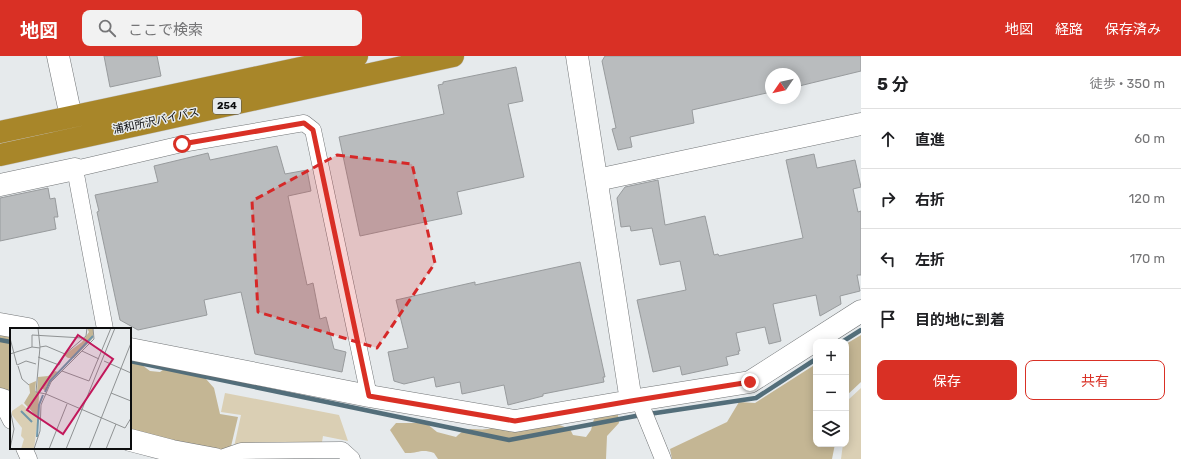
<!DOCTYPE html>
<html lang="ja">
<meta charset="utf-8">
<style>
:root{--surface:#fff;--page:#f2f2f2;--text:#202124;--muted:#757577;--line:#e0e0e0;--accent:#d93025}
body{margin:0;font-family:Rubik,"Noto Sans JP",sans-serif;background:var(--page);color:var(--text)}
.controls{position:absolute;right:12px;bottom:12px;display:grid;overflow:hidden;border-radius:8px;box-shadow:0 2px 10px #0003}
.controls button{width:36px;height:36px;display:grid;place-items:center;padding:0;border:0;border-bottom:1px solid var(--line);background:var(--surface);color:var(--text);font:20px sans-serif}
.compass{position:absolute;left:765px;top:12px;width:36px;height:36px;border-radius:50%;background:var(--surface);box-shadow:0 2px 10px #0003;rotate:236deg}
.stop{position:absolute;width:12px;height:12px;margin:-9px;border:3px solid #d93025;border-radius:50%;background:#fff}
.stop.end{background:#d93025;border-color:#fff;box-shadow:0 1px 4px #0008}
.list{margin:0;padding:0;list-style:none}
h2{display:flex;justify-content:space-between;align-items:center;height:52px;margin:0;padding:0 16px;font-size:17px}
h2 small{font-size:13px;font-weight:400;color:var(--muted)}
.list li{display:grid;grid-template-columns:26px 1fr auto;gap:12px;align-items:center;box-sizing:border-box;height:60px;padding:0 16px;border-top:1px solid var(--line)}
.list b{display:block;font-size:15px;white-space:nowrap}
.list em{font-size:13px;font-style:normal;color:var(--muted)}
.actions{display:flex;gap:8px;padding:12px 16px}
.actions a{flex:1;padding:9px 0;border:1px solid var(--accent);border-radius:8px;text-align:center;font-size:14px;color:var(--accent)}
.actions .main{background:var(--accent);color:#fff}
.icon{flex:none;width:22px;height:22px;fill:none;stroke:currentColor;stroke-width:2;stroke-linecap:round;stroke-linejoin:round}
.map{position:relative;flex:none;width:861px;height:403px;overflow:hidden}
header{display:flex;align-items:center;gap:24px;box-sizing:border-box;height:56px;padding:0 20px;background:var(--accent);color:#fff}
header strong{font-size:19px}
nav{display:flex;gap:22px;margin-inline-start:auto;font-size:14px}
.search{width:280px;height:36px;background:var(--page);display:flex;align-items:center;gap:10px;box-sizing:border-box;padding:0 14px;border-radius:8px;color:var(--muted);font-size:15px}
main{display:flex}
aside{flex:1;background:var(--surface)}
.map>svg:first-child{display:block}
</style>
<header>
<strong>地図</strong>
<div class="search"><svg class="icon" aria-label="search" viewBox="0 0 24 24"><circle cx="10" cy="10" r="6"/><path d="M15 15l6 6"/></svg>ここで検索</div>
<nav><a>地図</a><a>経路</a><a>保存済み</a></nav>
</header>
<main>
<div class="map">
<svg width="861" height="403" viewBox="0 0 861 403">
<rect width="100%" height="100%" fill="#e6eaec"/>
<path fill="#dacfb4" d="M861,332v71h-20l2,-15h3l2,-44z
M225,337l114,22 9,26 -25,-5 -1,6 -88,5 7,-32 -20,-3z"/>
<path fill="#c4b694" d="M0,275l11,2v57l-11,1z
M861,279v47l-15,14v-52z
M130,300l20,15 10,1 11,-8 27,6 16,18 6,26 18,3 -10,42 -98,-28z
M816,308v80h19l-3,15h-160l-2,-10 57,-27 12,-20 16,1z
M614,356l4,3 1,8 -12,13 -1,23h-168l-4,-6c-14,-5 -16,1 -29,0l-15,-23 6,-7h30l11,9 19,5c14,-15 22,-3 38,-10l60,-4 16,6 3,6 13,2 5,-7 4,-15z"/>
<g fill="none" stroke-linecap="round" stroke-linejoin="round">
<path stroke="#536e7a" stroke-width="4.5" d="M0,284l11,2
M842,286l19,-12
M130,305l379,79 132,-25
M649,358l107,-16 60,-39"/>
</g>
<path fill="#b9bcbe" stroke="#989b9d" d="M104,0h53l4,20 -51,11z
M605,0h256v15l-66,16v-13h-24v18l-79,18 2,13 -64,14 2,10 -14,3 -6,-21 4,-1 -14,-67z
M516,11l7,34 -15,3 16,73 -67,15 5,22 -102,22 -21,-99 105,-23 -6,-29 5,-1v-2z
M277,90l8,28 22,-4 4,21 -23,5 19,89 6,-2 7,36 6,-2 8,32 12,3 -4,20 -87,-18 -14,-62 -37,8 3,15 -69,15 -18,-10 -23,-108 2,-1 -4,-16 63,-13 -4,-16 54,-13 2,7z
M814,98l3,14 38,-8 6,27 -8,2 5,23 3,-1v64h-4l3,16 -20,5 1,8 -21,12 -4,-21 -43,9 8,37 -12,3 -4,-17 -29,6 4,18h-2l1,3 -13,3 2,8 -46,10 -2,-9 -27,6 -16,-72 49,-10 -6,-29 -20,4 -8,-37 -21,3 -1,-5 -9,1 -4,-29 8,-11 33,-7 7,45 40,-9 9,39 4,-1 1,2 84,-18 -17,-78z
M48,132l2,11 5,-1 3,19h-4l2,12 -56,12v-43z
M580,206l25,115h-2l1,5 -61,12v2l-35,9 -4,-20 -42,9 -2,-12 -24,5 -2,-10 -30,7 -10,-3 -6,-29 20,-4 -12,-48 79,-18v3z"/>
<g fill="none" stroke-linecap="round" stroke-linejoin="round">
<g stroke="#727577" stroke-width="17">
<path id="street" d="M105,273l-30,-160 107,-25 122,-21 9,7 56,266
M0,343l11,22
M639,344l24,59
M24,392l5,11
M218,403l23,-8 101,-1 10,9"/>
</g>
<g stroke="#727577" stroke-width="23">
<path id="secondary" d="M58,0l13,61
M577,0l54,345
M597,124l264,-56
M0,129l75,-16
M0,268l28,5
M130,293l239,47 146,25 116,-20 119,-19 111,-71
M0,343l11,4
M130,384l42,11 43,8"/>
</g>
<g stroke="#c5c5c5" stroke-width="23">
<path id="highway" d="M0,76l357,-76
M0,99l453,-99"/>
</g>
<use href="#street" stroke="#fff" stroke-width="16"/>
<use href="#secondary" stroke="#fff" stroke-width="22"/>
<use href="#highway" stroke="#a88629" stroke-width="22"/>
</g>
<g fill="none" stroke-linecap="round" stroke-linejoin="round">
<path stroke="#d93025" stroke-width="5" d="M182,88l122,-21 9,7 56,266 146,25 116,-20 119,-19"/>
</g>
<path fill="#d62828" fill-opacity="0.2" stroke="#d62828" stroke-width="3" stroke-dasharray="8 5" stroke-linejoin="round" d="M337,99l75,9 23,99 -58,85 -119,-36 -6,-111z"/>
<g text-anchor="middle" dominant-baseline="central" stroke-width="3" stroke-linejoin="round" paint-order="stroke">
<rect fill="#e6eaec" stroke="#4d4f51" stroke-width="1" x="213" y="42" width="28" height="16" rx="3"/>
<g font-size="10" font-weight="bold" fill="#0c0d0e">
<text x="227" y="50">254</text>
</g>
<g font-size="11" fill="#0c0d0e" stroke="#e6eaec">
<text transform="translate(156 65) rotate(-12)">浦和所沢バイパス</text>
</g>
</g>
<g transform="translate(10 272)">
<rect width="121" height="121" fill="#e6eaec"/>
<path d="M12,76l16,14 -4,31h-13l3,-10 -3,-3 1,-8 -10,-13v-4z" fill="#dacfb4"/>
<path d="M77,0h6v10l-19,20h-6l-4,-3 18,-13 7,-10zM45,43l3,1 -12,15v5l-4,-4 -2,4h-3l1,-15 10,-1zM26,53l-1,10 4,3 -1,24 -14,-15 6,-10 -1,-9z" fill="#c4b694"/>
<path fill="none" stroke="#7197a9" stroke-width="2" d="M35,64l5,-11 43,-45M11,83l11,11M27,109l2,-32 4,-10"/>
<path fill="none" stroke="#8f9293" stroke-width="1" d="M28,0l2,19 -4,45 10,2M0,10l7,27 9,-4 10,3M22,19v-12l51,3M30,19l6,-1 19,8M72,23l17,8M0,26l22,-7 8,1M28,29l21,8 6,-11 21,-18 1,-8M94,33l27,12M8,38l4,13 7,6M52,43l27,10 22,-53M101,65l20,8M36,66l79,34 6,-10M0,81l4,20 -4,20M24,121l6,-18 1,-26 10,-23 43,-43 -1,-11M39,121l18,-45M56,121l49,-121M79,121l42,-106M96,121l10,-25"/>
<path fill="#c2185b" fill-opacity="0.15" stroke="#c2185b" stroke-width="2" d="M68,7l35,24 -50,75 -36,-24z"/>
<rect width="121" height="121" fill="none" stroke="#0c0d0e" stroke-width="2"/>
</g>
</svg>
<div class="controls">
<button>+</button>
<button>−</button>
<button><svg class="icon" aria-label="layers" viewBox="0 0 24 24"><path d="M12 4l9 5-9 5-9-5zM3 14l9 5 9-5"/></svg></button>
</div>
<svg class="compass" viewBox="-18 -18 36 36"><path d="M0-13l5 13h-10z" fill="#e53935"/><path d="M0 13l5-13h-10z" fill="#757577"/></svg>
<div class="stop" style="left:182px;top:88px"></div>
<div class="stop end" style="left:750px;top:326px"></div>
</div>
<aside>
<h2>5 分<small>徒歩 · 350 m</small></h2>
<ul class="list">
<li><svg class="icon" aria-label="ahead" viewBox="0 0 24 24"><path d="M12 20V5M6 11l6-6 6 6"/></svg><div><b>直進</b></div><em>60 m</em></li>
<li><svg class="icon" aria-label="right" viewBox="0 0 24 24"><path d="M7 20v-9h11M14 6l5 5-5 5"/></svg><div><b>右折</b></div><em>120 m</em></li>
<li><svg class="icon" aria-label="left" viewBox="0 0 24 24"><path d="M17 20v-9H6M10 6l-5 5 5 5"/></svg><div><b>左折</b></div><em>170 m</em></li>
<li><svg class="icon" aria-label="arrive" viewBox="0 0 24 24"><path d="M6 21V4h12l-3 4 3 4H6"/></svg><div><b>目的地に到着</b></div></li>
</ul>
<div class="actions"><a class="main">保存</a><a>共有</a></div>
</aside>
</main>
